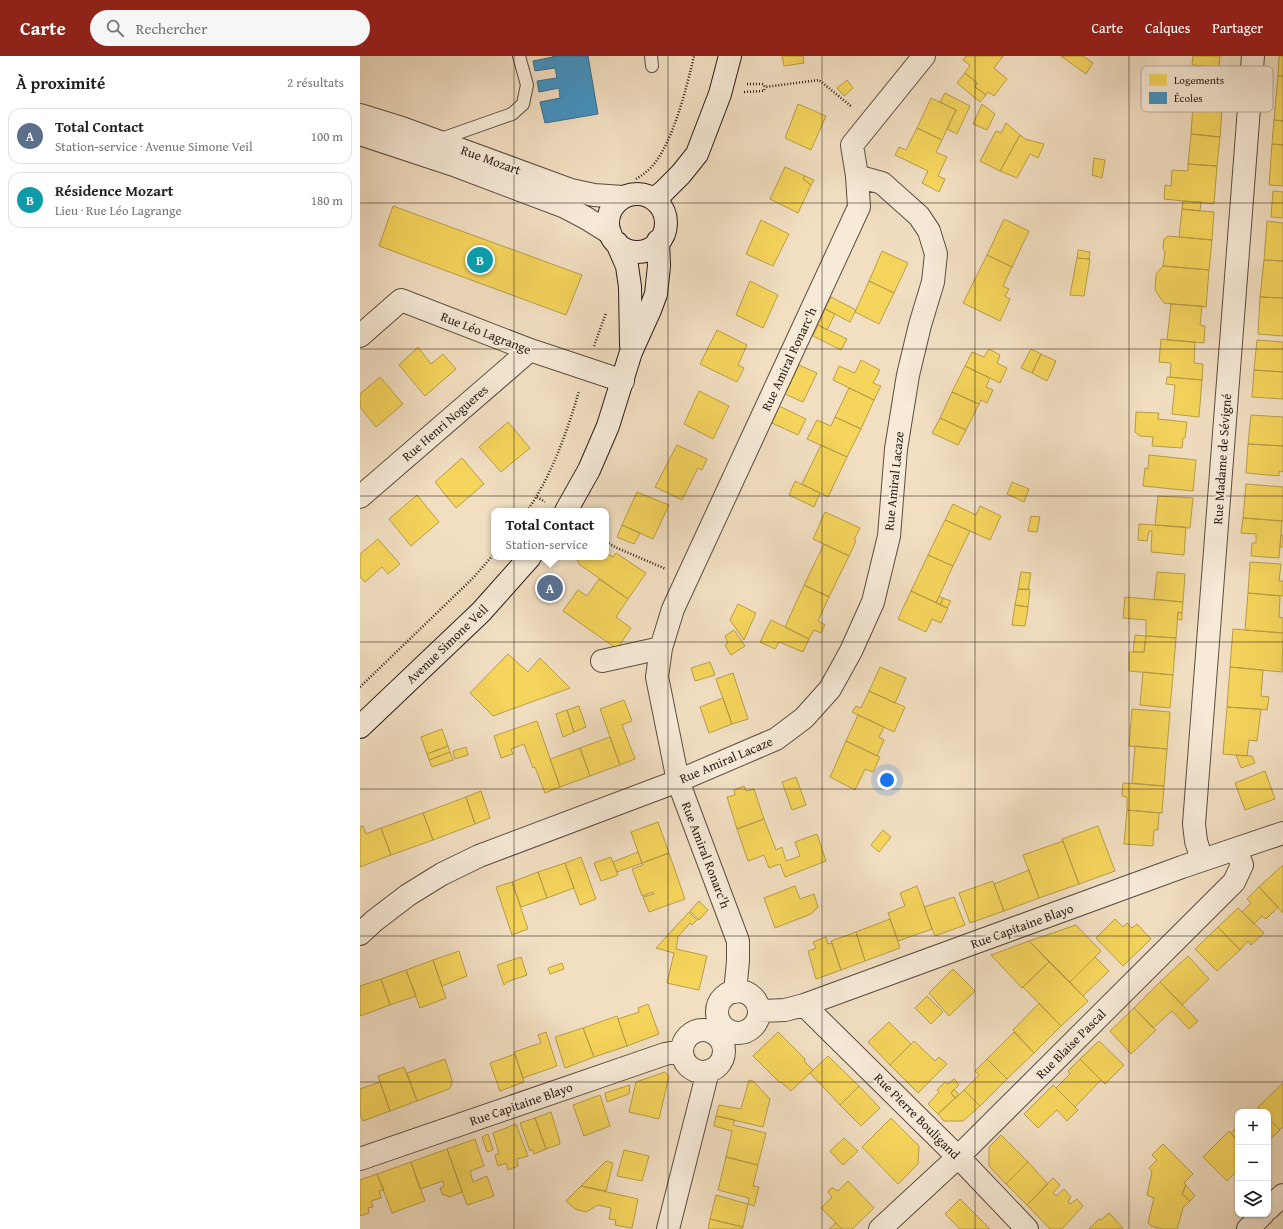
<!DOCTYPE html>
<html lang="fr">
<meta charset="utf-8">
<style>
:root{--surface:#fff;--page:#f6f6f6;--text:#202124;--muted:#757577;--line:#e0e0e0;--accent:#8f2418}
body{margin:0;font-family:"Gentium Book Plus",serif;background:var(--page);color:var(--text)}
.controls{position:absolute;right:12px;bottom:12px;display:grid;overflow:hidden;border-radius:8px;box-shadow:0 1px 3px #0004}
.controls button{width:36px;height:36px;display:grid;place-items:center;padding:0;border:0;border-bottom:1px solid var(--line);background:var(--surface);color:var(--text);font:20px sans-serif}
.you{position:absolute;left:527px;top:724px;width:14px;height:14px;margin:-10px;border:3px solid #fff;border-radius:50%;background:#1a73e8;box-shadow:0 0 0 6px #1a73e833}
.badge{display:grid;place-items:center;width:26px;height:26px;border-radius:50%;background:var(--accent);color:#fff;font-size:13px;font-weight:700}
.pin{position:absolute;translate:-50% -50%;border:2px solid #fff;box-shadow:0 1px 4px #0006}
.popup{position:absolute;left:131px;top:452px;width:118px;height:52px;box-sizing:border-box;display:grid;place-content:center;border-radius:8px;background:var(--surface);filter:drop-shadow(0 1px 3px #0005);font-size:13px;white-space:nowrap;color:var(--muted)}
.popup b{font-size:15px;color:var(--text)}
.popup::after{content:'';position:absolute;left:50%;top:100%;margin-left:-8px;border:8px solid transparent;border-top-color:var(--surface)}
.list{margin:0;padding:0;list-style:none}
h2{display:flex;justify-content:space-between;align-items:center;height:52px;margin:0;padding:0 16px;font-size:17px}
h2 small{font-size:13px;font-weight:400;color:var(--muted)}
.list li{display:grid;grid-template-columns:26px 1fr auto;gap:12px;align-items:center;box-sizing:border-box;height:56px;margin:0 8px 8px;padding:0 8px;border:1px solid var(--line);border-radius:12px}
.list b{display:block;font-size:15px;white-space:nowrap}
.list p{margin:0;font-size:13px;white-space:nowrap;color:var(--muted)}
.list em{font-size:13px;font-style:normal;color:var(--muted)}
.icon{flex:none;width:22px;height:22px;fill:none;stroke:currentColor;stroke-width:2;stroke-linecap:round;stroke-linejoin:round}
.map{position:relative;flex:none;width:923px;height:1173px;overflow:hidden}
header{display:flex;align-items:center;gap:24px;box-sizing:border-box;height:56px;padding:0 20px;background:var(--accent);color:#fff}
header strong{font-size:19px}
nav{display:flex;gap:22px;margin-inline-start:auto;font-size:14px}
.search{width:280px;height:36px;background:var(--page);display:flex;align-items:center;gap:10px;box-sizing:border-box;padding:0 14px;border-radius:22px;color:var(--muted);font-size:15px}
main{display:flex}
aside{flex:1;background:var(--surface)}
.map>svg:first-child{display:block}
</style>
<header>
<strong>Carte</strong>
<div class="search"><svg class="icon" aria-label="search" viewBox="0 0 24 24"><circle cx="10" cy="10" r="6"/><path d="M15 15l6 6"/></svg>Rechercher</div>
<nav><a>Carte</a><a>Calques</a><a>Partager</a></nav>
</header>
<main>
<aside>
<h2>À proximité<small>2 résultats</small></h2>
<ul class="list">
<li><span class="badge" style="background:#5c6f8a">A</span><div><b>Total Contact</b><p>Station-service · Avenue Simone Veil</p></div><em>100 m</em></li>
<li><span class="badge" style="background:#0f9aa8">B</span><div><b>Résidence Mozart</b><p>Lieu · Rue Léo Lagrange</p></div><em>180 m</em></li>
</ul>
</aside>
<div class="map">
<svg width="923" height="1173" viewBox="0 0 923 1173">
<rect width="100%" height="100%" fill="#f2dfc2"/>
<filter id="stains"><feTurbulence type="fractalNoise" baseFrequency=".005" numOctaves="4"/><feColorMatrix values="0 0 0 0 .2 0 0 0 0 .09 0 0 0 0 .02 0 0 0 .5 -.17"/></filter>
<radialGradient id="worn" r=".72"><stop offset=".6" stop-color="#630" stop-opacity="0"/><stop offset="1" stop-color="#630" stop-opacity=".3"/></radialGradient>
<path fill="#f6d55c" stroke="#b89e48" d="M422,0h21l1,7 -20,3z
M606,0h37l-9,12 13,11 -13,17 -6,-4 -2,3 -11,-8 2,-4 -12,-10 5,-8 -7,-5z
M701,0h22l10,7 -7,11z
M833,0h27l-1,11 -27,-2z
M919,0h4v20h-5z
M605,17l12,10 -2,4 11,8 -6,7 -23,-19z
M918,20h5v45l-9,-1z
M835,22l29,2 -2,28 -29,-3z
M487,24l6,8 -9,8 -7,-8z
M585,37l25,13 -13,28 -10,-5 9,-19 -16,-8z
M571,42l25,12 -14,30 -25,-12z
M438,48l28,12 -15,34 -26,-12z
M622,48l13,10 -8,16 -14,-6z
M833,49l29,3 -2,29 -29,-3z
M914,64l9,1v24l-11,-1z
M646,67l14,12 -20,36 -20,-10 16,-30 5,2z
M557,72l25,12 -6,12 11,5 -9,19 7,3 -6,13 -17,-9 6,-12 -33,-16 4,-8 7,3z
M831,78l29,3 -3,29 -29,-2z
M660,79l5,4 19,5 -6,14 -8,-4 -13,24 -17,-7z
M912,88l11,1v41l-14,-1z
M734,102l11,2 -3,18 -10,-3z
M828,108l29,2 -3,38 -50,-5 1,-14 6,1 1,-16 16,1z
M425,111l20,9 -2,3 8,6 -13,28 -28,-14z
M445,120l9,4 -3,5 -8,-6z
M913,135l10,1v26l-12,-1z
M823,145l18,1 -1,9 -18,-2z
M33,150l189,69 -16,40 -187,-69z
M822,153l32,3 -2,28 -33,-3z
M644,163l25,12 -17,36 -25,-12z
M401,164l28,14 -16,32 -27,-12z
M907,165l16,2v38l-19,-1z
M808,180l44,4 -3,30 -46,-4 2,-14 -2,-3 1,-10z
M718,194l12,2 -1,7 -12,-1z
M522,195l26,12 -14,30 -25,-12z
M627,199l25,12 -9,19 6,3 -4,7 5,3 -10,22 -37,-18z
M717,202l13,1 -6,37 -14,-1z
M904,204l19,1v37l-23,-1z
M803,210l46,4 -3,37 -42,-4 -9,-13 1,-16z
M390,225l28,14 -15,33 -27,-13z
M509,225l25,12 -15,31 -24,-12z
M471,241l25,13 -6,12 -25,-13z
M900,241l23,1v38l-25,-2z
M811,248l31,2 -2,19 5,1 -1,17 -37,-3z
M465,253l10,5 -8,16 -9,-5z
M458,269l29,14 -6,11 -28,-14z
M357,274l30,15 -9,20 6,3 -7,14 -37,-18z
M801,283l34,3 -1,21 9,1 -1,16 -32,-3 1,-14 -12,-1z
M897,284l26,2v30l-29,-2z
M58,291l13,17 12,-10 13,15 -31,27 -26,-31z
M629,293l11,6 -3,8 10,5 -7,15 -35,-17 7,-14 12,5z
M671,293l10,5 -9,19 -11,-5z
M681,298l15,7 -9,20 -15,-8z
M501,304l19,10 -7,13 8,3 -7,14 -41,-20 6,-14 16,7z
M439,309l18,8 -14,29 -18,-8z
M605,310l25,12 -4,9 7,3 -6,13 -6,-3 -2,4 -27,-12z
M894,314l29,2v27l-31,-2z
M20,321l23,27 -27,23 -16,-20v-13z
M807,321l35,3 -3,37 -27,-3 3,-29 -9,-1z
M489,332l25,12 -13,29 -26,-12z
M339,335l30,15 -16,33 -29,-15z
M592,336l27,12 -13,26 -26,-12z
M419,350l27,13 -8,16 -26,-12z
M776,356l23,1 -1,6 29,3 -2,16h-2l-1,10 -30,-2 1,-9 -13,-1 -5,-4z
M891,359l32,2v29l-35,-2z
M475,361l26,12 -14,28 -40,-18 10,-19 14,6z
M580,362l26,12 -8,15 -26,-12z
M148,366l22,26 -29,24 -22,-25z
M888,388l35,2v26l-4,-1v5l-33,-3z
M317,389l30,14 -5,11 -4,-2 -16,32 -27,-13z
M461,389l26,12 -19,40 -26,-13z
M789,399l47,5 -3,31 -50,-5 2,-18 3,1z
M102,402l22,26 -28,24 -21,-26z
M435,425l25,12 -6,14 -25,-12z
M652,426l17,7 -5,13 -17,-8z
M886,428l37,3v34l-40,-3z
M277,436l32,13 -16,34 -31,-14z
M57,439l22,27 -28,24 -22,-27z
M798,440l35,2 -3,30 -35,-3z
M593,448l23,11 4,-9 21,10 -11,24 -45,-20z
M465,456l35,16 -6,12 2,1 -7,15 -36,-17z
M671,460l9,1 -3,15 -9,-1z
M883,462l39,3 -3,37 -28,-2 1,-13h4v-9l-15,-1z
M585,464l25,11 -17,35 -25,-11z
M779,468l47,3 -2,28 -33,-3 1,-21h-3l-2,10 -9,-1z
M262,469l18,8 -6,11 -17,-7z
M921,479h2v12h-3z
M18,483l22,25 -12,10 -6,-7 -17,15 -5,-5v-23z
M464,488l25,12 -20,41 -25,-12z
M246,497l7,4 3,-4 30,20 -18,26 -49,-35 -3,-7h30z
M568,499l25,11 -17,37 -25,-12z
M890,506l31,2 -2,17h4v15l-35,-3z
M661,516l10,1 -3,17 -10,-1z
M797,516l28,2 -2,28 -29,-3z
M239,523l29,20 -12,18 15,11 -14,21 -54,-38 15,-21 9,6z
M444,529l25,12 -11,24 7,4 -4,8 -7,-3 -5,9 -24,-12z
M658,533h12l-2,18 -13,-2z
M551,535l37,17 -7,15 -9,-4 -6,13 -28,-13z
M888,537l32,3 -1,21 4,1v15l-38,-3z
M579,540l4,2 -3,7 -4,-2z
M765,541l58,5 -1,11 -4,-1 -2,26 -30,-2v-16l-23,-2z
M583,542l8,3 -4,7 -7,-3z
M378,548l18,9 -12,27 -14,-20z
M655,549l13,2 -3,19 -13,-1z
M818,556l4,1v7l-5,-1z
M411,564l38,19 -6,13 -24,-10 -4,7 -15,-7z
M873,573l50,4 -1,39 -52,-5z
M374,574l11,16 -14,9 -6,-10 3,-2 -3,-7z
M775,579l11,1 -2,16h-11z
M786,580l30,2 -3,37 -44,-4v-19h15z
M148,598l20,18 12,-14 30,30 -77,28 -23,-23z
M350,606l5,13 -20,6 -4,-13z
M520,611l26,11 -11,25 -26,-12z
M870,611l33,3 -2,26 8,1 -2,13 -40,-3z
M783,616l30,3 -3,33 -30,-3z
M373,617l15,46 -16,5 -16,-45z
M509,635l36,16 -11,25 -42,-20 4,-6 5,2z
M363,642l9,26 -23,9 -9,-26z
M264,644l8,21 -10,4 13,34 -15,6 -20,-56z
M219,650l7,21 -12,5 -7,-22z
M867,651l34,2 -4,32 -8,-1 -2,16 -24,-2z
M772,653l38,3 -3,37 -38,-3z
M207,654l7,22 -11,5 -7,-23z
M498,659l26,12 -5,10 5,3 -7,16 -31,-15z
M177,665l23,66 -15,6 -10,-26 -2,1 -9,-24 -13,5 2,5 -12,4 -7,-22z
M82,673l6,17 -21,8 -6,-17z
M250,681l10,28 -30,11 -10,-28z
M486,685l34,16 -7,15 -8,-3 -10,21 -25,-13z
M88,690l2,6 -21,8 -2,-6z
M775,690l32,3 -3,37 -32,-3z
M106,691l2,8 -13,4 -2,-8z
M220,692l10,28 -30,11 -10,-28z
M90,696l3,8 -21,7 -3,-7z
M876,699l16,1 3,7 -14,5z
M905,715l10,28 -30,11 -10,-27z
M436,721l10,28 -14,5 -10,-28z
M763,727l41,3 -2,27 -35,-3v-13l-5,-1z
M384,730l2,5 8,-2 10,30 -27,10 -10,-32 8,-2 -1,-5z
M121,735l9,27 -15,6 -9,-27z
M106,741l9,27 -42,16 -10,-27z
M767,754l32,3 -1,17h-4l-1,16 -29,-2z
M63,757l10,27 -42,15 -10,-27z
M404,763l12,31 6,-3 4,14 14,-5 -5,-14 22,-8 9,27 -41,16 -5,-13 -11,4 -5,-13 -16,6 -11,-32z
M298,766l11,31 -27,10 -11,-31z
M3,770l3,8 15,-6 10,27 -31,12v-40z
M738,770l17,45 -36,13 -17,-45z
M523,774l8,7 -12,15 -8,-7z
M703,785l16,43 -40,14 -16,-43z
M278,796l4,11 -25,9 -4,-10z
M309,797l16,46 -36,13 -6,-15 11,-3 -1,-2 -11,4 -10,-27 11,-4 -1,-2z
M221,801l15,42 -16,6 -15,-42z
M251,801l7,18 -17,6 -7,-18z
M205,807l9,25 -27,10 -9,-26z
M923,809v48l-24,-26z
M669,814l10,28 -35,13 -10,-27z
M178,816l9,26 -26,9 -9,-25z
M633,825l11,30 -34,12 -11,-30z
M152,826l16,47 -16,6 -16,-48z
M435,830l5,13 14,-5 4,13 -7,7 -36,14 -11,-30z
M557,830l15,43 -34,12 -10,-28 17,-7 -5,-13z
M899,831l19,20 -12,12 -4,-3 -8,8 -12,-12 9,-9 -4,-4z
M594,841l11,28 -30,11 -11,-29z
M339,845l9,9 -9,10 -9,-9z
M878,852l26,25 -13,12 -3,-4 -8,9 -22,-23z
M329,856l8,8 -5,5 -2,-2 -13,15h1l-2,11 31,7 -8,34 -32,-7 7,-30 -18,-5z
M530,863l10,29 -35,13 -9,-29z
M755,863l8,8 4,-4 5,5 5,-4 14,15 -28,27 -27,-28z
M716,869l25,26 -31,31 -41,-41z
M858,871l22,23 -23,21 -22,-22z
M496,876l9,29 -24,9 -10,-29z
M466,881l2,7 4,-1 9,27 -25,9 -8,-28 8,-3 -3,-6z
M669,885l20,21 -27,26 -31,-33z
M99,895l8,25 -25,10 -9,-26z
M828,900l21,23 -27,26 -22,-23z
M161,901l6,18 -20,7 -3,3 -7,-20z
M735,901l14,14 -26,25 -13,-14z
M73,904l13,38 -26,10 -14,-38z
M689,906l39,39 -27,25 -38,-39z
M202,907l2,6 -14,5 -2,-6z
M593,913l22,22 -26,25 -20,-23z
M46,914l10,26 -26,9 -9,-26z
M21,923l9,26 -30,11v-30z
M800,926l38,39 -9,8 -17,-18 -19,17 -19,-20z
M567,940l16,16 -12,12 -16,-16z
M679,947l22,23 -27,27 -21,-23z
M288,948l11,30 -32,12 -9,-27 21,-7 -1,-4z
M774,952l22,22 -25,24 -21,-23z
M257,960l10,30 -33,11 -11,-29z
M529,966l22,22 -21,21 -22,-23z
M223,972l11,29 -29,11 -10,-31z
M186,976l11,34 -34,12 -9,-26 27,-9 -3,-8z
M418,976l27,27 -1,2 9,9 -22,21 -10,-9 -1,1 -27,-27z
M654,976l20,21 -27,26 -20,-20z
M554,985l21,20 4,-4 8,7 -29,29 -28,-28z
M739,985l25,24 -19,19 -25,-25z
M155,998l9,28 -24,9 -10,-28z
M468,1000l31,30 -19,19 -30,-32z
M85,1003l7,21v4l-3,5 -32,12 -10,-28z
M627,1003l20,20 -27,27 -16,-16 15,-15 -4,-4z
M720,1003l21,21 -26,27 -19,-19 14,-14 -2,-3z
M44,1011l13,34 -27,10 -12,-35z
M305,1016l4,4 -10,43 -30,-7 7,-30z
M594,1023l5,6 -8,8 4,5 -17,16 -10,-10 11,-12 -2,-2 8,-8 3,2z
M389,1024l4,1 17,18 -7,28 -47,-11 3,-11 22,4z
M20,1026l10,29 -27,10 -3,-7v-25z
M923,1027v44l-3,3 -12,-12v-6h-6l-4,-5z
M270,1029l-1,9 -22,8 -2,-9z
M693,1029l25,25 -11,11 -10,-11 -19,18 -14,-14z
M499,1030l21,22 -19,18 -21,-21z
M594,1033l5,6 -4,3 -4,-5z
M604,1034l16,16 -17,15h-19l-6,-7z
M240,1039l10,31 -26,10 -11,-31z
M191,1056l8,26 1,6 -14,5 -11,-31z
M356,1060l19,4 -2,5 33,8 -8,32 -32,-8 6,-26 -18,-5z
M175,1062l11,31 -12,5 -1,-4 -3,1 -10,-28z
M531,1062l28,28 -1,18 -20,20 -36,-37z
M908,1062l12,12 -12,11z
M156,1068l12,32 -11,3 1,7 -10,4 -2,-7 -8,3 -3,-11 4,-1 -6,-21z
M878,1070v15l-7,-8z
M869,1075l9,10v29l-11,11 -24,-24z
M128,1078l5,16 -6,2 -5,-15z
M641,1079l27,27 -22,22 -17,-18v-19z
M484,1082l14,13 -15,14 -13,-14z
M115,1083l9,27 -14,5 3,11 14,-6 7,20 -27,9 -20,-56z
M803,1088l30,30 -9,9 2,2 -4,9 8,7 -7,7 -6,21h-15l-11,-3 -3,-3 6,-25 -7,-3 5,-23 -3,-4 8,-8 -5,-5z
M87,1093l15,43 -12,5 -8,-3 -2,-6 4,-2 -1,-5 -23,8 -9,-27z
M264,1094l25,6 -7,25 -25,-5z
M366,1101l32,8 -5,21 6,1 -5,19 -6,-2 1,-6 -31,-8z
M246,1105l7,2 -7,28 -25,-5z
M51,1106l14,39 -33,12 -15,-39z
M668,1106l20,22 -21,21 -21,-21z
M17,1118l7,16 -5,1 2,7 -10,3 2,6 -5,1 1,5 -9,3v-36z
M693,1122l7,7 -7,8 3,3 8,-7 7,8 -3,5 2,2 7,-5 6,7 -21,23h-12l-23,-24z
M488,1125l26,27 -22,21h-10l-21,-21 11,-11 -4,-5 2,-3 3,-1 5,3z
M826,1129l9,11 -5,5 -8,-7z
M221,1130l57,13 -6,29 -17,-3 1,-5 -7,-1 2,-11 -13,-3 -12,7 -11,-3 -9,-8z
M356,1139l32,9 -5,23 -33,-8z
M600,1143l30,30h-30l-15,-15z
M749,1157l14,15 -1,1h-33l10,-10 2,1z
M350,1163l33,8 -1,2h-34z
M476,1167l6,6h-13z"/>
<path fill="#4393c3" stroke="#3b7090" d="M192,0h36l10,58 -53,9 -5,-21 20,-4 -1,-10 -20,4 -2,-11 20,-3 -2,-10 -20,3 -2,-10 20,-4z"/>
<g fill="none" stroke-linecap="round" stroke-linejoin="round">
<g stroke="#5b4e43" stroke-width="14">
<path id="service" d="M291,0l1,10
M78,84l74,-26 11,-10 4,-19 -8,-29"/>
</g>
<g stroke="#5b4e43" stroke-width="24">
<path id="minor" d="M0,59l42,13 169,62 23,5 29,2
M0,78l94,31 111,42 21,11 24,15
M0,280l41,-36 129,50 93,31
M0,441l170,-147
M242,605l59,-13
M842,804l-6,-19 -2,-17 59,-768
M0,878l14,-13 34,-26 34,-21 37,-18 199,-75 98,-42 28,-21 26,-29 21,-38 22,-49 16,-66 7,-87 12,-74 12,-50 13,-43 3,-28 -7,-23 -10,-15 -37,-33 -25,-7
M357 956a21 21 0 1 1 42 0a21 21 0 1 1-42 0Z
M375,936l3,-31v-20l-60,-160 -21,-104 4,-29 12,-39 186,-402 -2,-31 -5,-31 72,-89
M444,949l162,160 61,64
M399,955l26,-1 19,-5 378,-138 101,-34
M322 995a21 21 0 1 1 42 0a21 21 0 1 1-42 0Z
M0,1103l305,-105 17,-3
M908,1153l15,-14
M308,1173l40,-158
M520,1173l78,-72 276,-275 8,-17 -6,-16
M888,1173l15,-15"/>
</g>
<g stroke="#291d19" stroke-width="24">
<path id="secondary" d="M248 167a29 29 0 1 1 58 0a29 29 0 1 1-58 0Z
M294,143l9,-7 18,-18 16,-20 23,-60 10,-38
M257,187l10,23 3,21 1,58
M206,455l23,-41 19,-44 23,-74 19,-42 6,-16 3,-28 -1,-25
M0,671l121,-115 49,-55"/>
</g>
<path stroke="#291d19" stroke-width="2.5" stroke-dasharray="1 2" stroke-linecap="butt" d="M387,28h16l2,3 54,-7 33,27
M384,36l20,-1 1,-4
M276,123c3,-2 7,-4 10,-7 25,-19 41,-86 48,-116
M234,290l12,-33
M177,441l8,5
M167,455c25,-36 40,-79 52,-120
M246,486l11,6 49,21
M0,631l113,-109 21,-24"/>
<use href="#service" stroke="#f7ead7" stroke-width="12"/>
<use href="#minor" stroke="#f7ead7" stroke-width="22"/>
<use href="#secondary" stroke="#f7ead7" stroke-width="22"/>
</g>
<path fill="none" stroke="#291d19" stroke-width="1" stroke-opacity="0.55" d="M154,0v1173M308,0v1173M462,0v1173M615,0v1173M769,0v1173M0,147h923M0,293h923M0,440h923M0,586h923M0,733h923M0,880h923M0,1026h923"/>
<g text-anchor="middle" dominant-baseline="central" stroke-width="4" stroke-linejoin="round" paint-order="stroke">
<g font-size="13" fill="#291d19" stroke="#f7ead7">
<text transform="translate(131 104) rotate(20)">Rue Mozart</text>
<text transform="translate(126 277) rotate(21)">Rue Léo Lagrange</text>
<text transform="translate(429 303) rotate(-65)">Rue Amiral Ronarc'h</text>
<text transform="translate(85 367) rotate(-41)">Rue Henri Nogueres</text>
<text transform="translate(862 403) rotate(-86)">Rue Madame de Sévigné</text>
<text transform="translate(534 425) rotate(-84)">Rue Amiral Lacaze</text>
<text transform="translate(87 588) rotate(-44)">Avenue Simone Veil</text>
<text transform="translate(366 704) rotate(-23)">Rue Amiral Lacaze</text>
<text transform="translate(346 799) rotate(69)">Rue Amiral Ronarc'h</text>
<text transform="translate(662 870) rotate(-20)">Rue Capitaine Blayo</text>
<text transform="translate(711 988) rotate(-45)">Rue Blaise Pascal</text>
<text transform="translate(161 1048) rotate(-19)">Rue Capitaine Blayo</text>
<text transform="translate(557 1060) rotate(45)">Rue Pierre Bouligand</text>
</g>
</g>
<rect x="781" y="10" width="132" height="46" rx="6" fill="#f7ead7" stroke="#b9ac9e" stroke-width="1"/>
<rect x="789" y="18" width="18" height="12" fill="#f6d55c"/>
<rect x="789" y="36" width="18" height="12" fill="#4393c3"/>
<g font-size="11" fill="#291d19">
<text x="814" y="28">Logements</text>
<text x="814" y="46">Écoles</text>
</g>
<rect width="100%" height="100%" filter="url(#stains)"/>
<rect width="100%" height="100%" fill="url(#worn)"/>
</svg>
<div class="controls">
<button>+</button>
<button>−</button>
<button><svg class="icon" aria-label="layers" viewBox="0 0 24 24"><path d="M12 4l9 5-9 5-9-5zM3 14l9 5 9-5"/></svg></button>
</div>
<div class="you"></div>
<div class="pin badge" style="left:190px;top:532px;background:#5c6f8a">A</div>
<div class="popup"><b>Total Contact</b>Station-service</div>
<div class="pin badge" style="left:120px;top:204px;background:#0f9aa8">B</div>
</div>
</main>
